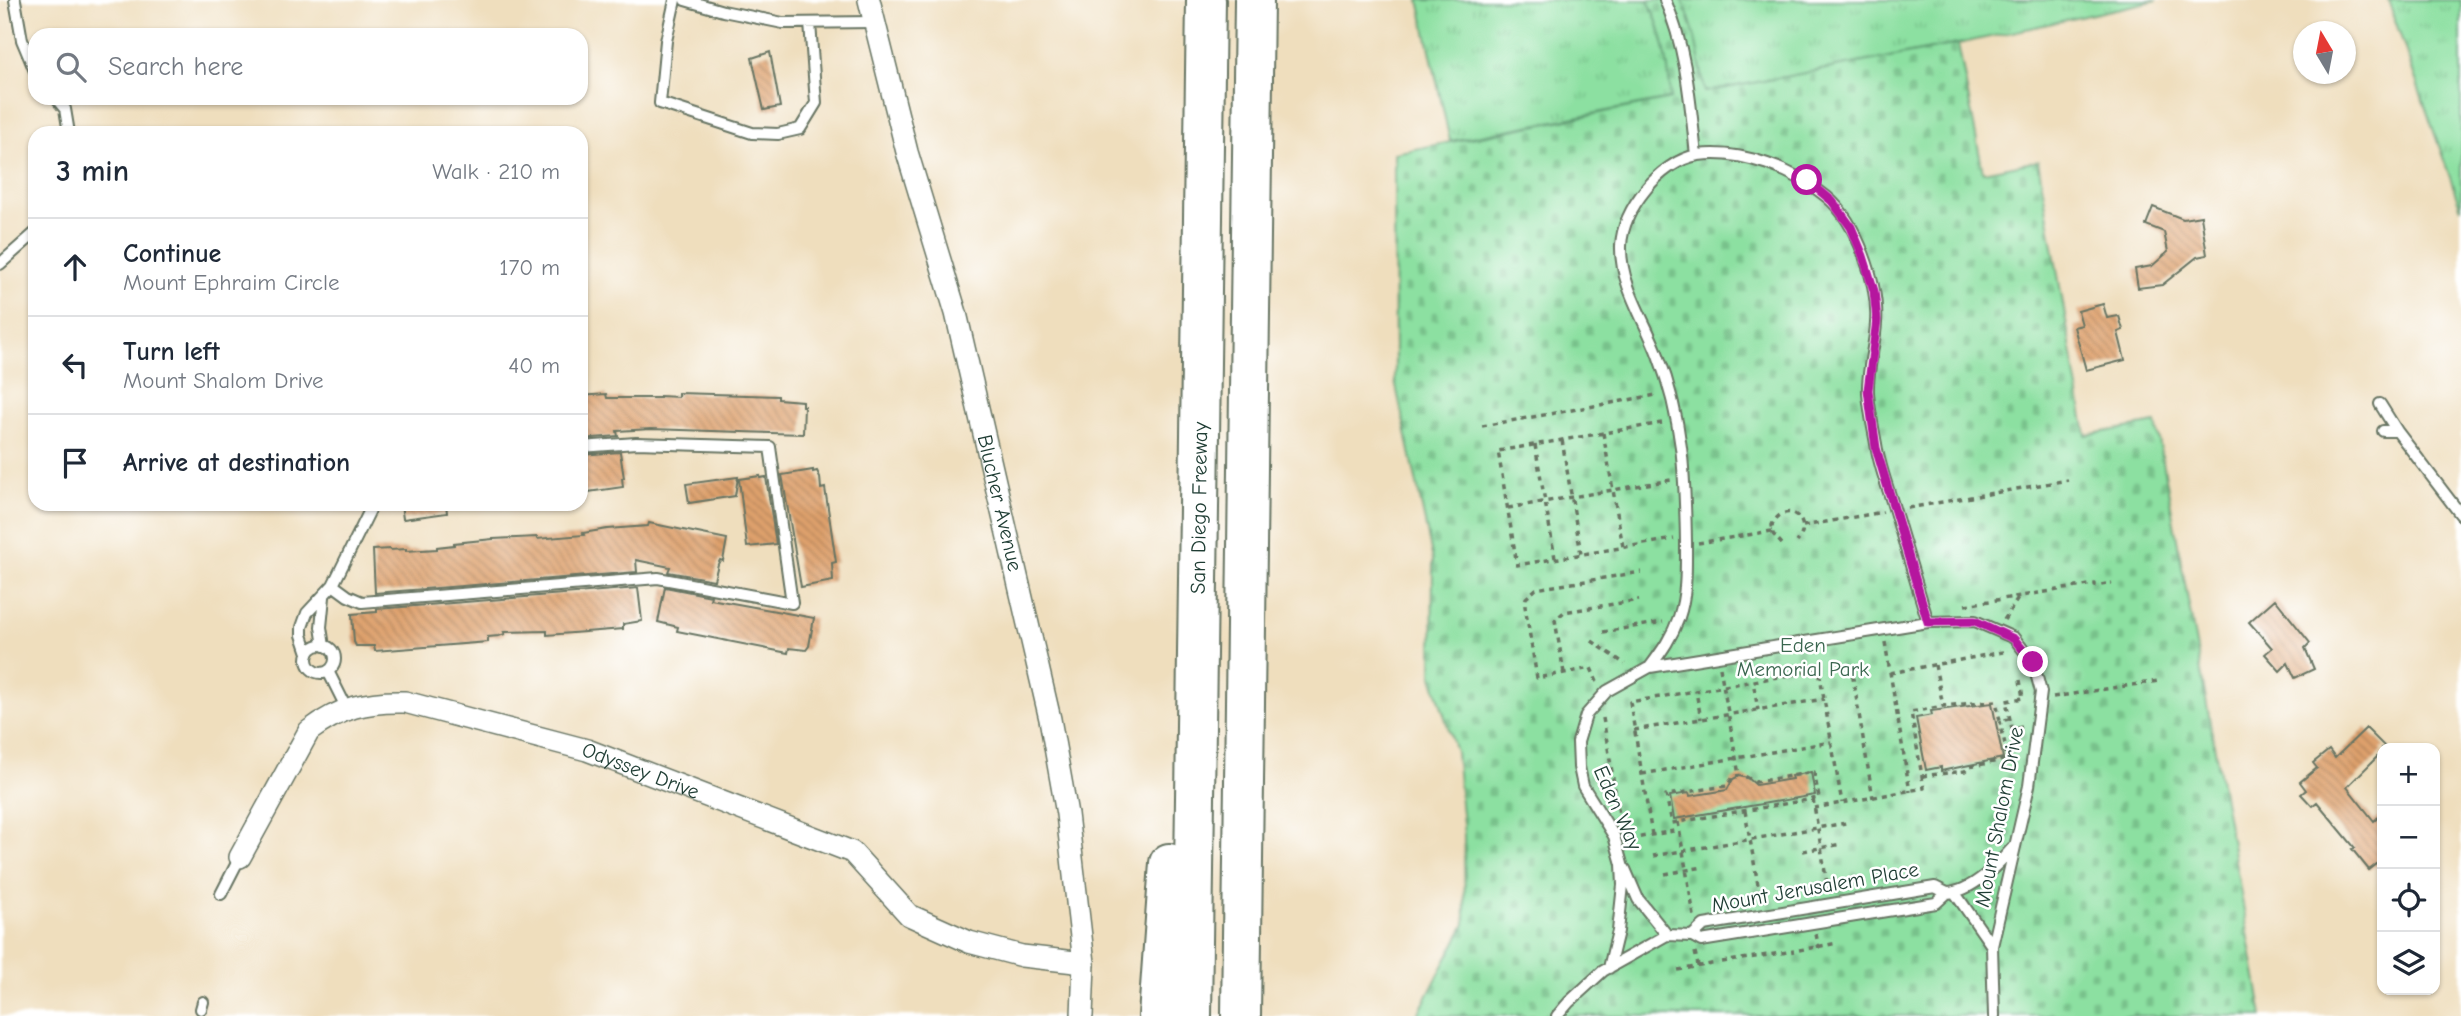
<!DOCTYPE html>
<meta charset="utf-8">
<style>
:root{--surface:#fff;--page:#f2f2f3;--text:#1f2937;--muted:#747a83;--line:#e0e1e3}
body{margin:0;font-family:"Comic Neue",sans-serif;background:var(--page);color:var(--text)}
.controls{position:absolute;right:21px;bottom:21px;display:grid;overflow:hidden;border-radius:14px;box-shadow:0 2px 5px #0004}
.controls button{width:63px;height:63px;display:grid;place-items:center;padding:0;border:0;border-bottom:2px solid var(--line);background:var(--surface);color:var(--text);font:35px sans-serif}
.compass{position:absolute;left:2293px;top:21px;width:63px;height:63px;border-radius:50%;background:var(--surface);box-shadow:0 2px 5px #0004;rotate:350deg}
.stop{position:absolute;width:21px;height:21px;margin:-16px;border:5px solid #b5179e;border-radius:50%;background:#fff}
.stop.end{background:#b5179e;border-color:#fff;box-shadow:0 2px 7px #0008}
.list{margin:0;padding:0;list-style:none}
h2{display:flex;justify-content:space-between;align-items:center;height:91px;margin:0;padding:0 28px;font-size:30px}
h2 small{font-size:23px;font-weight:400;color:var(--muted)}
.list li{display:grid;grid-template-columns:46px 1fr auto;gap:21px;align-items:center;box-sizing:border-box;height:98px;padding:0 28px;border-top:2px solid var(--line)}
.list b{display:block;font-size:26px;white-space:nowrap}
.list p{margin:0;font-size:23px;white-space:nowrap;color:var(--muted)}
.list em{font-size:23px;font-style:normal;color:var(--muted)}
.icon{flex:none;width:38px;height:38px;fill:none;stroke:currentColor;stroke-width:2;stroke-linecap:round;stroke-linejoin:round}
.map{position:relative;flex:none;width:2461px;height:1016px;overflow:hidden}
.search{position:absolute;background:var(--surface);box-shadow:0 2px 5px #0004;left:28px;top:28px;width:560px;height:77px;display:flex;align-items:center;gap:18px;box-sizing:border-box;padding:0 24px;border-radius:21px;color:var(--muted);font-size:26px}
.panel{position:absolute;background:var(--surface);box-shadow:0 2px 5px #0004;left:28px;top:126px;width:560px;height:385px;border-radius:21px}
.map>svg:first-child{display:block}
</style>
<div class="map">
<svg width="2461" height="1016" viewBox="0 0 2461 1016">
<defs>
<pattern id="grass-tufts" width="24" height="20" patternUnits="userSpaceOnUse" patternTransform="scale(1.75)"><rect width="24" height="20" fill="#8ce0a1"/><path d="M3 7l-1-3M5 7V3M7 7l1-3M15 17l-1-3M17 17v-4M19 17l1-3" fill="none" stroke="#78c18b"/></pattern>
<pattern id="cemetery-stones" width="16" height="16" patternUnits="userSpaceOnUse" patternTransform="scale(1.75)"><rect width="16" height="16" fill="#8ce0a1"/><path d="M2 7V4a2 2 0 0 1 4 0v3zM10 15v-3a2 2 0 0 1 4 0v3z" fill="#78c18b"/></pattern>
<pattern id="building-back-hatch" width="6" height="6" patternUnits="userSpaceOnUse" patternTransform="scale(1.75)"><rect width="6" height="6" fill="#dea06c"/><path d="M-1 5l2 2M0 0l6 6M5-1l2 2" fill="none" stroke="#b3845a"/></pattern>
</defs>
<rect width="100%" height="100%" fill="#fff"/>
<filter id="ink" filterUnits="userSpaceOnUse"><feTurbulence type="fractalNoise" baseFrequency=".0143" numOctaves="2"/><feDisplacementMap in="SourceGraphic" scale="14" xChannelSelector="R" yChannelSelector="G"/><feConvolveMatrix kernelMatrix="1 2 1 2 8 2 1 2 1" color-interpolation-filters="sRGB"/></filter>
<filter id="wash" filterUnits="userSpaceOnUse"><feTurbulence type="fractalNoise" baseFrequency=".00686" numOctaves="4" result="noise"/><feDisplacementMap in="SourceGraphic" scale="28" xChannelSelector="R" yChannelSelector="G"/><feGaussianBlur stdDeviation="1.57" result="paint"/><feColorMatrix in="noise" values="0 0 0 0 0 0 0 0 0 0 0 0 0 0 0 0 0 1.4 0 .05"/><feComposite in="paint" operator="in"/></filter>
<g filter="url(#wash)">
<rect width="100%" height="100%" fill="#efdebd"/>
<path fill="url(#grass-tufts)" stroke="#568e6a" stroke-width="2" d="M1419,0h738l-199,44 -508,97z
M2388,0h73v209z"/>
<path fill="url(#cemetery-stones)" stroke="#568e6a" stroke-width="2" d="M1648,0h34c14,30 17,60 23,92l253,-48 25,128 55,-11 48,274 70,-12 107,593h-846l48,-92 -1,-89 -8,-83 -24,-76 1,-116 -38,-179 -1,-228 277,-54c-3,-38 -7,-65 -23,-99z"/>
<g id="blocks">
<path fill="url(#building-back-hatch)" d="M770,52l10,55 -16,3 -12,-52z
M2153,207l30,12 18,-3 6,39 -10,2 -35,28 -24,3 -3,-19 17,-3 16,-14 -4,-20 -18,-7z
M2103,304l4,14 12,-2 4,14 -5,2 7,28 -39,10 -12,-43 8,-2 -4,-14z
M678,393l100,3v3l24,2v5h2l-1,28 -152,-5 -34,2 1,5 -37,3v-43l25,-2 1,4h53v-2l18,1z
M620,452l4,26h-2l1,9 -42,6v-38z
M813,470v2l4,-1 3,6 1,12 4,-1 11,74 -4,1 1,18 -32,6 -19,-112z
M760,476v2l6,-1 10,67 -29,3 -8,-68z
M738,477l-3,19 -46,7 -3,-19z
M401,504h45l1,9 -44,6z
M649,523l78,16 -4,22 -3,-1 -2,4 -4,16 -46,-8 2,-5 -34,-7 1,12 -262,21 -2,-43 17,-1v1l16,-1v2l31,-2v-2l17,-2v-2l39,-4 44,-2v2l47,-4 -1,-2 24,-4 41,-3z
M665,587l46,9 -1,3 104,19 -5,28 -3,4 -17,-2 -1,5 -111,-22 1,-4 -20,-5z
M638,588l4,33 -19,3v5l-76,6v-4l-43,1 1,2 -6,2 -11,1v5l-113,9 -1,-5h-18l-2,-4 -2,-28 25,-2v-3z
M2275,599l35,44 -5,5 9,21 -19,9 -7,-15 -8,8 -15,-17 7,-6 -23,-26z
M1992,703l11,55 -62,13v-4l-15,3 -10,-52 16,-3 -1,-4z
M2366,728l20,20h-4v4l-35,35 27,34 8,-7v46l-13,10 -17,-21 3,-1 -38,-46 -5,4 -11,-12 5,-4 -6,-8 17,-14 -4,-5 16,-13 6,8z
M1811,772l4,23 -141,24 -4,-23 19,-3 1,3 37,-6 6,-11 6,-3 9,2 8,7 36,-6 -1,-3z"/>
</g>
</g>
<g filter="url(#ink)">
<use href="#blocks" fill-opacity="0" stroke="#687564" stroke-width="2"/>
<g fill="none" stroke-linecap="round" stroke-linejoin="round">
<g stroke="#687564" stroke-width="14">
<path id="lane" d="M15,0l7,40 13,31
M675,0l-9,41 -6,62 92,30 26,1 22,-5 16,-26 -6,-80
M685,0l38,11 60,12 92,-1
M1665,0c22,50 25,102 31,155
M56,98l9,11 4,24
M0,264l35,-31
M2380,404l17,27
M2383,431h14l64,84
M333,585l15,11 14,6 296,-24 134,25 -22,-156 -134,-4 -55,4
M324,597l-3,30 3,19
M307 659a14 14 0 1 1 28 0a14 14 0 1 1-28 0Z
M308,653l-6,-18v-8l5,-14 26,-28 40,-81
M1650,667c12,-16 22,-30 29,-50 8,-23 7,-50 7,-74 -1,-69 -3,-123 -28,-188 -13,-35 -38,-70 -37,-109 1,-22 11,-40 25,-57 12,-15 32,-31 52,-34 43,-6 97,15 129,42 30,25 52,88 49,126 -1,23 -9,47 -8,69 1,17 5,35 8,52 3,21 11,41 17,61 12,39 23,78 35,117
M328,671l19,38
M1625,869l13,30 29,36
M1947,893c25,-1 53,-30 68,-48
M1955,893l37,53
M221,894l19,-37
M1609,968l9,-37 5,-46 -1,-21 -8,-28 -31,-50 -4,-19 -1,-25 8,-27 21,-24 43,-24 278,-45 47,-1 39,17 19,24 8,30 -12,94 -37,160 2,70
M201,1009l2,-7
M1557,1016l12,-14 34,-31 64,-36 25,1 9,5 235,-38 11,-10 -12,-6 -231,38 -12,11"/>
</g>
<g stroke="#687564" stroke-width="24">
<g id="street">
<path id="s1" d="M869,0l38,152 49,161 94,406 17,95 17,149 -2,53"/>
<path id="s2" d="M240,857l69,-126c32,-24 57,-30 96,-29l182,48 265,102 57,63 60,27 53,14 62,7"/>
</g>
</g>
<g stroke="#687564" stroke-width="42">
<g id="highway">
<path d="M1158,1016l11,-153"/>
<path id="s3" d="M1192,1016l14,-1016"/>
<path d="M1241,1016l13,-1016"/>
</g>
</g>
<path stroke="#687564" stroke-width="3.5" stroke-dasharray="5 5" stroke-linecap="butt" d="M1662,423l-164,28 19,114 157,-26
M1482,426l174,-31
M1603,433l20,114
M1562,440l19,114
M1535,445l20,113
M1508,508l163,-28
M1908,508l160,-28
M1803,526l80,-14
M1698,543l74,-12
M1782,544l-9,-10 -1,-9c13,-27 43,-5 25,17
M1965,605l130,-21v2l17,-3
M2004,620l15,-23
M1603,632l60,-10
M1592,641l33,23
M1885,642l25,150
M1935,665l8,41 53,-5 4,20 9,-2
M1851,666l22,132
M1720,667l19,108
M1564,673l-9,-53 9,-8 75,-12
M1890,673l118,-22
M2020,680l3,18 -17,3 6,28 10,-2
M1597,682l-6,-14 -54,10 -12,-72 1,-8 10,-9 105,-17
M1754,687l4,23
M1697,697l4,22
M2053,697l105,-16
M1603,718l16,96
M1634,730l190,-31
M1814,772l5,26 -147,25 -6,-28 61,-9 7,-10 9,-1 12,7z
M1642,774l189,-32
M1922,776l43,-5 4,-4 34,-7 3,-11 -6,-28
M1813,799l15,91
M1814,808l110,-20 -13,-76 32,-6
M1745,811l16,91
M1678,822l16,94
M1652,835l-22,-133 189,-32 23,133
M1630,839l49,-9
M1803,851l39,-7
M1653,856l193,-33
M1665,874l38,-7
M1816,934l3,15
M1799,950l39,-7
M1695,952l4,18
M1722,962l72,-11
M1678,970l39,-7"/>
<use href="#lane" stroke="#fff" stroke-width="10"/>
<use href="#street" stroke="#fff" stroke-width="21"/>
<use href="#highway" stroke="#fff" stroke-width="38"/>
</g>
</g>
<g fill="none" stroke-linecap="round" stroke-linejoin="round" filter="url(#ink)">
<path stroke="#b5179e" stroke-width="9" d="M1807,180l25,21 19,26 12,29 11,35 3,29 -9,70 8,58 52,174 47,-1 39,18 19,23"/>
</g>
<g text-anchor="middle" dominant-baseline="central" stroke-width="5" stroke-linejoin="round" paint-order="stroke">
<g font-size="21" fill="#1f3d34" stroke="#fff">
<text stroke="none"><textPath href="#s1" startOffset="520">Blucher Avenue</textPath></text>
<text stroke="none"><textPath href="#s3" startOffset="508">San Diego Freeway</textPath></text>
<text stroke="none"><textPath href="#s2" startOffset="492">Odyssey Drive</textPath></text>
<text transform="translate(1618 808) rotate(66)">Eden Way</text>
<text transform="translate(1999 817) rotate(-79)">Mount Shalom Drive</text>
<text transform="translate(1815 887) rotate(-10)">Mount Jerusalem Place</text>
</g>
<g font-size="21" fill="#3a664f" stroke="#fff">
<text x="1803" y="645">Eden<tspan x="1803" dy="24">Memorial Park</tspan></text>
</g>
</g>
</svg>
<div class="controls">
<button>+</button>
<button>−</button>
<button><svg class="icon" aria-label="locate" viewBox="0 0 24 24"><circle cx="12" cy="12" r="6"/><path d="M12 2v4M12 18v4M2 12h4M18 12h4"/></svg></button>
<button><svg class="icon" aria-label="layers" viewBox="0 0 24 24"><path d="M12 4l9 5-9 5-9-5zM3 14l9 5 9-5"/></svg></button>
</div>
<svg class="compass" viewBox="-18 -18 36 36"><path d="M0-13l5 13h-10z" fill="#e53935"/><path d="M0 13l5-13h-10z" fill="#747a83"/></svg>
<div class="stop" style="left:1807px;top:180px"></div>
<div class="stop end" style="left:2033px;top:662px"></div>
<div class="search"><svg class="icon" aria-label="search" viewBox="0 0 24 24"><circle cx="10" cy="10" r="6"/><path d="M15 15l6 6"/></svg>Search here</div>
<section class="panel">
<h2>3 min<small>Walk · 210 m</small></h2>
<ul class="list">
<li><svg class="icon" aria-label="ahead" viewBox="0 0 24 24"><path d="M12 20V5M6 11l6-6 6 6"/></svg><div><b>Continue</b><p>Mount Ephraim Circle</p></div><em>170 m</em></li>
<li><svg class="icon" aria-label="left" viewBox="0 0 24 24"><path d="M17 20v-9H6M10 6l-5 5 5 5"/></svg><div><b>Turn left</b><p>Mount Shalom Drive</p></div><em>40 m</em></li>
<li><svg class="icon" aria-label="arrive" viewBox="0 0 24 24"><path d="M6 21V4h12l-3 4 3 4H6"/></svg><div><b>Arrive at destination</b></div></li>
</ul>
</section>
</div>
